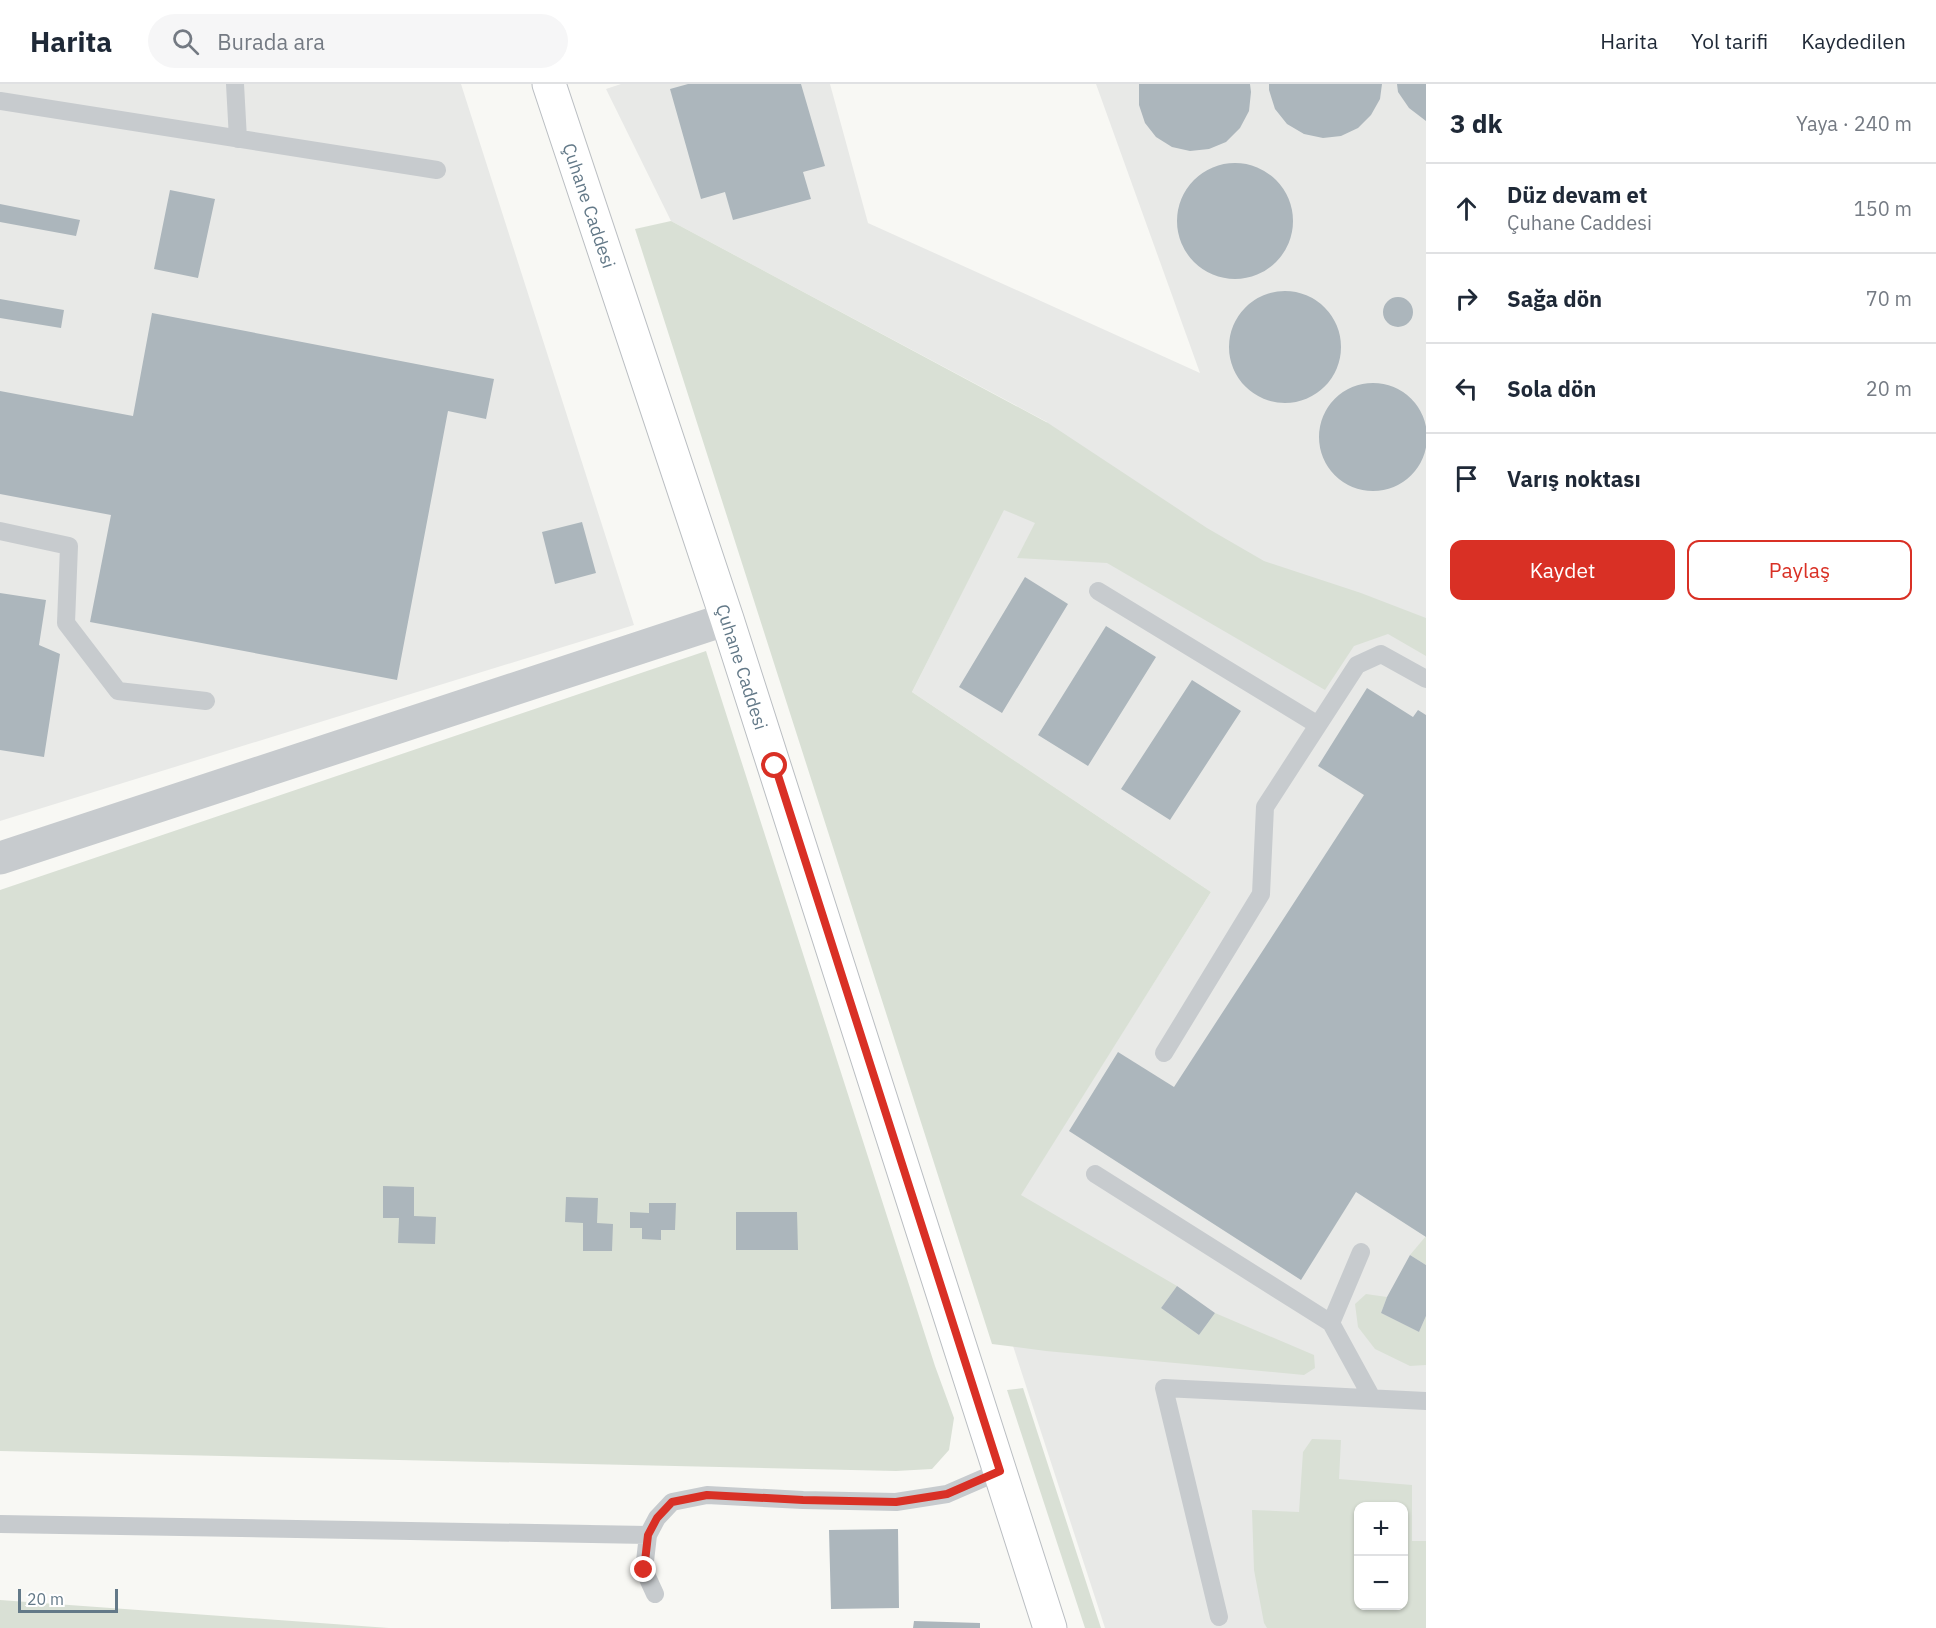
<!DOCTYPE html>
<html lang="tr">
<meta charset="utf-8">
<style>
:root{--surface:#fff;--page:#f6f6f7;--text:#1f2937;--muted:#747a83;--line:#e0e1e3;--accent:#d93025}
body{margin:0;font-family:"IBM Plex Sans",sans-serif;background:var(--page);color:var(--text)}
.controls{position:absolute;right:18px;bottom:18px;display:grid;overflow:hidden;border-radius:12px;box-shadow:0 2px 4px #0004}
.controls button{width:54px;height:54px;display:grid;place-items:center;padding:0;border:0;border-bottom:2px solid var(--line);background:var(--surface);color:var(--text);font:30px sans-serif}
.scale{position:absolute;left:18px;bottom:15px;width:100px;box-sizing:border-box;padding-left:6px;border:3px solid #637988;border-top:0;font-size:16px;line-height:21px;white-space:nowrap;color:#637988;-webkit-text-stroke:4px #fff;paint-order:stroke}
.stop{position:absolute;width:18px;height:18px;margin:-14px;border:4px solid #d93025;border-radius:50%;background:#fff}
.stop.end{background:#d93025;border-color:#fff;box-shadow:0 2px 6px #0008}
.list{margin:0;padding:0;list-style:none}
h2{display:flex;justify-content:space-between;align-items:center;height:78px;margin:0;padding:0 24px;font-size:26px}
h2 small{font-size:20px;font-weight:400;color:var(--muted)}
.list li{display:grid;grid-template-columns:39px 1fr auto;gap:18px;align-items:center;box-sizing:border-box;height:90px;padding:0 24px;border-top:2px solid var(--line)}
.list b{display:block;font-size:22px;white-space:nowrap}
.list p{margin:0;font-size:20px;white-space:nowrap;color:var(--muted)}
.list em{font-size:20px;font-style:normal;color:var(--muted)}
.actions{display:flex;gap:12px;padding:18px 24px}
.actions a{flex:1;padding:14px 0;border:2px solid var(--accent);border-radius:12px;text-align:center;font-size:21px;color:var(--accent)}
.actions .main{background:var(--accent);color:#fff}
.icon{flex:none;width:33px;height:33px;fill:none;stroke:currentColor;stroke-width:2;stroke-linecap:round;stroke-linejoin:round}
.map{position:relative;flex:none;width:1426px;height:1544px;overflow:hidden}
header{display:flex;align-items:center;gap:36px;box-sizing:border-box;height:84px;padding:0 30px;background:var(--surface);border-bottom:2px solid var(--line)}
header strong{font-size:28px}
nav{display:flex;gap:33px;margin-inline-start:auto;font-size:21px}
.search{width:420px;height:54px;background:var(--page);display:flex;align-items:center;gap:15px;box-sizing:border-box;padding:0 21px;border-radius:33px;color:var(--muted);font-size:22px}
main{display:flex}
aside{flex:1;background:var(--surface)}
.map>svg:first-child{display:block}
</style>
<header>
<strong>Harita</strong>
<div class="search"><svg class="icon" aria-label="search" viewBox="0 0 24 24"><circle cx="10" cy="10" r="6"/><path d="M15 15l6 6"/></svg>Burada ara</div>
<nav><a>Harita</a><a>Yol tarifi</a><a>Kaydedilen</a></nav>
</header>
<main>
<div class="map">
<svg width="1426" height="1544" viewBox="0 0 1426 1544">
<rect width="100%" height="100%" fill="#f8f8f4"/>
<path fill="#e8e9e7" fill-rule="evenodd" d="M0,0h461l173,541 -634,196z
M621,0h209l38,139 332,150 -104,-289h330v1544h-321l-122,-374 228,-362 -299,-200 135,-270 -376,-201 -65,-132zM1358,1422h46v100h-46z"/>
<path fill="#d9e0d5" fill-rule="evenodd" d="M671,137l377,202 159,105 57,33 97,32 65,25v38l-38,-22 -34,12 -29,44 -218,-127 -90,-5 18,-35 -31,-13 -92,182 299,200 -190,303 156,91 -16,22 38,27 16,-22 99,42 1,13 -11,7 -258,-24 -54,-7 -357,-1115z
M706,567l229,715 19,52 -5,32 -17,19 -36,2 -896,-20v-561z
M1426,1152v29l-16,-10z
M1366,1210l21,3 -6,16 38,19 7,-16v49l-16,1 -35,-17 -17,-22 -3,-23z
M1023,1304l78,240h-16l-78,-238z
M1312,1355l29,1 -2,39 73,6v56h14v87h-159l-3,-5 -10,-53 -2,-60 47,2 4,-60zM1358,1422h46v100h-46z
M0,1516l389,28h-389z"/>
<path fill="#acb6bc" d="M688,0h113l24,82 -22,6 8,27 -78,21 -8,-28 -24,7 -31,-110z
M1139,0h111l1,8 -2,19 -9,17 -14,14 -17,7 -19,2 -18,-4 -16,-10 -11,-14 -6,-18z
M1269,0h113l-2,15 -9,16 -13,13 -17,8 -18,2 -19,-4 -17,-10 -12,-15 -6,-19z
M1397,0h29v37l-17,-13 -11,-16z
M1177 137a58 58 0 1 1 116 0a58 58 0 1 1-116 0Z
M170,106l45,9 -17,79 -44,-9z
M0,120l80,16 -4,16 -76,-14z
M1229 263a56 56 0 1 1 112 0a56 56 0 1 1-112 0Z
M1383 228a15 15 0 1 1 30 0a15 15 0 1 1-30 0Z
M0,215l64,11 -3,18 -61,-10z
M152,229l342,66 -8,40 -38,-8 -51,269 -307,-58 21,-107 -111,-21v-103l133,25z
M1319 353a54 54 0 1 1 108 0a54 54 0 1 1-108 0Z
M582,438l14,51 -41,11 -13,-52z
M1025,493l43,27 -66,109 -43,-26z
M0,509l46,7 -7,45 21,9 -16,103 -44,-7z
M1106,542l50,31 -68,109 -50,-31z
M1192,596l49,31 -71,109 -49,-31z
M1367,604l46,29 5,-7 8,5v522l-70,-45 -55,88 -232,-149 49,-79 56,35 190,-292 -46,-29z
M383,1102l31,1v29l22,1 -1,27 -37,-1 1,-25h-16z
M566,1113l32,1 -1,25 16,1 -1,27h-29v-28l-18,-1z
M649,1119h27l-1,27h-14v10l-19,-1v-11h-12v-16l19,1z
M736,1128h61l1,38h-62z
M1410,1171l16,10v51l-7,16 -38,-19 6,-16z
M1177,1202l38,27 -16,22 -38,-27z
M898,1445l1,79 -68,1 -2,-79z
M914,1537l66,2v5h-67z"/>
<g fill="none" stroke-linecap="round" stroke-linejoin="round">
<g stroke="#babec2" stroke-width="35">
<g id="primary">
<path id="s1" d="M549,0l178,535 323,1009"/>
</g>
</g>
<path stroke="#c7cbce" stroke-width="18" d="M235,0l3,55
M0,17l437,69
M0,447l69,15 -3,77 52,68 88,10
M1098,507l220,134
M1164,969l97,-159 4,-87 92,-142 24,-11 45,25
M1095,1090l236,149
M1361,1168l-30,71 41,75
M0,1440l648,11 9,-17 15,-16 35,-7 96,5 93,2 51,-8 53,-23
M648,1451l-4,35 11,24
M1219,1533l-55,-229 262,13"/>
<path stroke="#c7cbce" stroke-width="33" d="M0,774l727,-239"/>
<use href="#primary" stroke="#fff" stroke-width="33"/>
</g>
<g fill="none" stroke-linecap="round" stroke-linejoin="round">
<path stroke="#d93025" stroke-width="8" d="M644,1486l4,-35 9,-17 15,-16 35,-7 96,5 93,2 51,-8 53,-23 -225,-705"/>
</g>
<g text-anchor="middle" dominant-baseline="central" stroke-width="6" stroke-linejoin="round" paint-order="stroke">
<g font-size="18" fill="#637988" stroke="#fff">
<text stroke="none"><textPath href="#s1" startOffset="128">Çuhane Caddesi</textPath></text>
<text stroke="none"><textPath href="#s1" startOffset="614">Çuhane Caddesi</textPath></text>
</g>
</g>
</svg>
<div class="controls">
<button>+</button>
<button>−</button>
</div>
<div class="scale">20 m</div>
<div class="stop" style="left:775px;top:682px"></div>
<div class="stop end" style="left:644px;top:1486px"></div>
</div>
<aside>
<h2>3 dk<small>Yaya · 240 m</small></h2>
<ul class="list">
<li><svg class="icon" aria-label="ahead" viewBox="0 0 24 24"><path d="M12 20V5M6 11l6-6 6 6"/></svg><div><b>Düz devam et</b><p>Çuhane Caddesi</p></div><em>150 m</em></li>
<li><svg class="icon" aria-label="right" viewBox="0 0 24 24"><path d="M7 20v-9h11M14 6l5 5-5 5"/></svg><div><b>Sağa dön</b></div><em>70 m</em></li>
<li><svg class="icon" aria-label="left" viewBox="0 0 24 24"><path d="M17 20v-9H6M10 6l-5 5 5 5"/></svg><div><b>Sola dön</b></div><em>20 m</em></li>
<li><svg class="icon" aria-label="arrive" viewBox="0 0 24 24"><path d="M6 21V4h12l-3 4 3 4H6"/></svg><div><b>Varış noktası</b></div></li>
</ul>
<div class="actions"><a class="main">Kaydet</a><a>Paylaş</a></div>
</aside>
</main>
